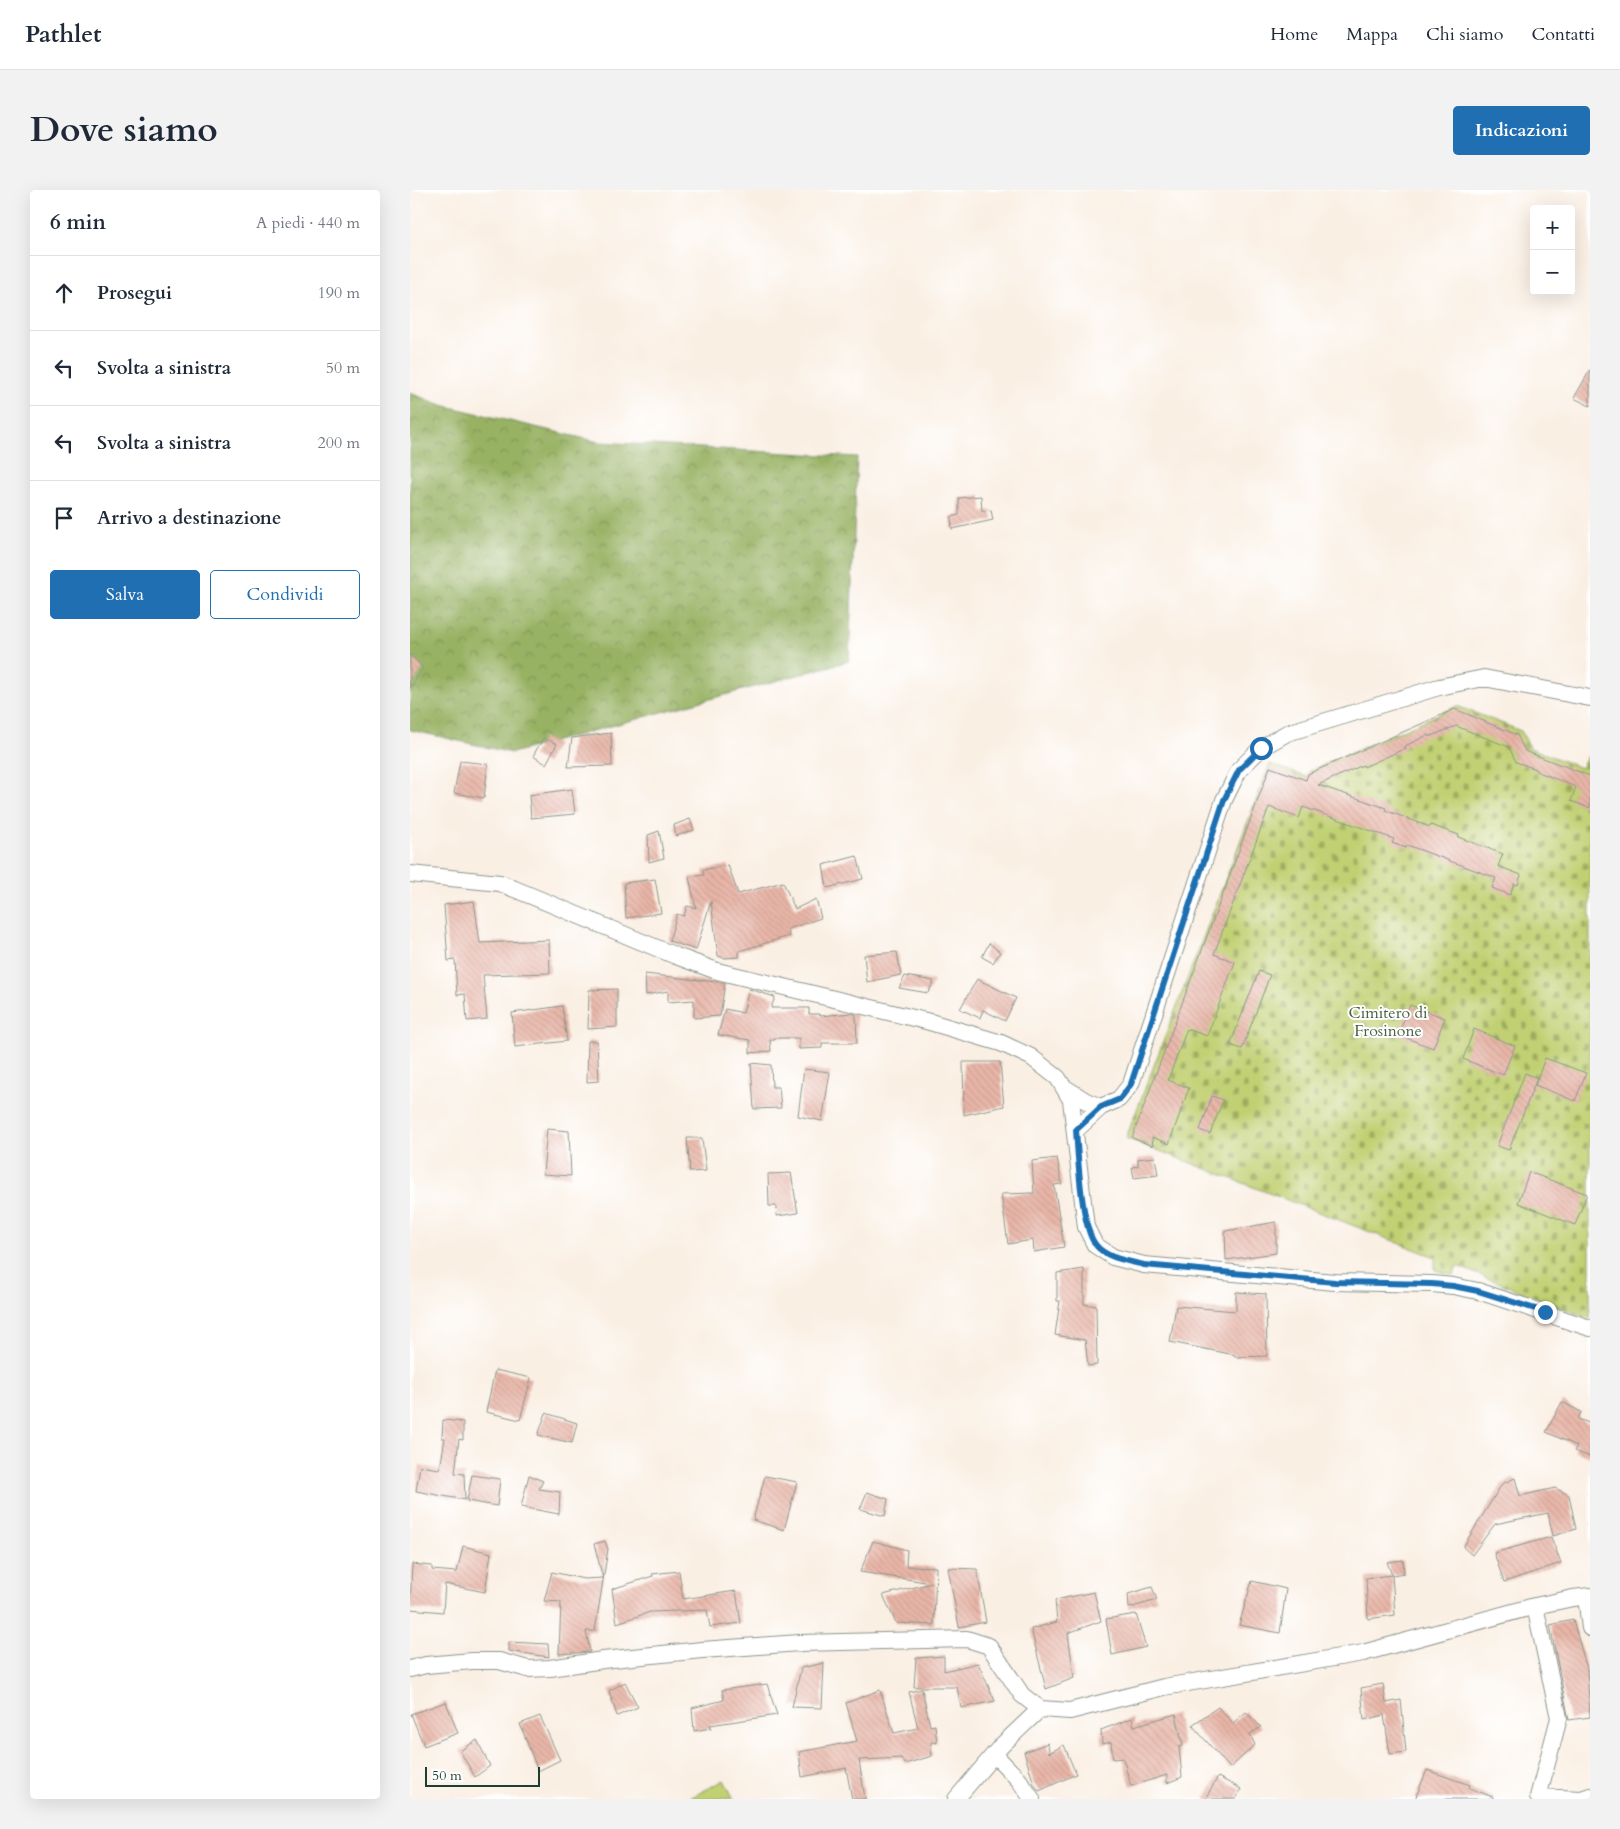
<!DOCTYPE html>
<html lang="it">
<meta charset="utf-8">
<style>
:root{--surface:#fff;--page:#f2f2f3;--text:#1f2937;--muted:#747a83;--line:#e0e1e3;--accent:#1f6fb2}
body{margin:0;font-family:Cardo,serif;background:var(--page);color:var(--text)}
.controls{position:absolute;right:15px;top:15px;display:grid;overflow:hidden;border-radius:5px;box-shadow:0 5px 20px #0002}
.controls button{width:45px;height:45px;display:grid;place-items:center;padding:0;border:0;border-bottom:1px solid var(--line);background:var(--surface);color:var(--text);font:25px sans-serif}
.scale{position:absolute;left:15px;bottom:12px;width:115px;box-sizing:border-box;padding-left:5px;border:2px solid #1f3d34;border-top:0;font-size:14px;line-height:18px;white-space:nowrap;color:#1f3d34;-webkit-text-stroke:4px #fff;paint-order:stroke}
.stop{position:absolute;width:15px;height:15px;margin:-11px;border:4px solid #1f6fb2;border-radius:50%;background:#fff}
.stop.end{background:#1f6fb2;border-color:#fff;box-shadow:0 1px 5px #0008}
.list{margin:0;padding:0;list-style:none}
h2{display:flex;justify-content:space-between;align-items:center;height:65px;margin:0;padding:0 20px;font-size:21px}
h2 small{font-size:16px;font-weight:400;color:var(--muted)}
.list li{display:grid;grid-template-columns:32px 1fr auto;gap:15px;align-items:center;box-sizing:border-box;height:75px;padding:0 20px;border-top:1px solid var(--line)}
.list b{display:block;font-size:19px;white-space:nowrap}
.list em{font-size:16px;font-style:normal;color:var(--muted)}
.actions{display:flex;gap:10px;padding:15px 20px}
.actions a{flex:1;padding:11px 0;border:1px solid var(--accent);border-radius:5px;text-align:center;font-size:18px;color:var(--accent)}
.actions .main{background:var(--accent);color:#fff}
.icon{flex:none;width:28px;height:28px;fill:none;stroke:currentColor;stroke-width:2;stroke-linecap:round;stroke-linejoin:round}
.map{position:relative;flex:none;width:1180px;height:1609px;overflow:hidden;border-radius:5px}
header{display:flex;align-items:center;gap:30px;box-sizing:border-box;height:70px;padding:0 25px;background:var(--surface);border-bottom:1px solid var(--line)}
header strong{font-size:24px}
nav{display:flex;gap:28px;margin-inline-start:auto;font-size:18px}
.intro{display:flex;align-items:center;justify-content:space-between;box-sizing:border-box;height:120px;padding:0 30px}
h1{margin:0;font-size:35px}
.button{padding:12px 22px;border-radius:5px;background:var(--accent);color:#fff;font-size:18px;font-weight:700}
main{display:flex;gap:30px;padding:0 30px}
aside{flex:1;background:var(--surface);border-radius:5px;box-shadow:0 5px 20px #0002}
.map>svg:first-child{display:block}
</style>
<header>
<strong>Pathlet</strong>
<nav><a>Home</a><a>Mappa</a><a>Chi siamo</a><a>Contatti</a></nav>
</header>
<div class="intro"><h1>Dove siamo</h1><a class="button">Indicazioni</a></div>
<main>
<aside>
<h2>6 min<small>A piedi · 440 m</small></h2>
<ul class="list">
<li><svg class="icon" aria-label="ahead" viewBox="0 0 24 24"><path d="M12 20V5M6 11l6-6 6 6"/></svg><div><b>Prosegui</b></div><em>190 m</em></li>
<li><svg class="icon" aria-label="left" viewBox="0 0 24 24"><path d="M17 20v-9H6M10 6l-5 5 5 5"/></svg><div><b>Svolta a sinistra</b></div><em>50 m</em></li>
<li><svg class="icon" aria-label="left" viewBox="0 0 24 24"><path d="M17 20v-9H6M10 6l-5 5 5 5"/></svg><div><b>Svolta a sinistra</b></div><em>200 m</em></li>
<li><svg class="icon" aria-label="arrive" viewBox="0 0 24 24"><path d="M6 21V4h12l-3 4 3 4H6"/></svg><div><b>Arrivo a destinazione</b></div></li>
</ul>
<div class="actions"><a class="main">Salva</a><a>Condividi</a></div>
</aside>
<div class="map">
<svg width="1180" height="1609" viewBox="0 0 1180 1609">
<defs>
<pattern id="forest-crowns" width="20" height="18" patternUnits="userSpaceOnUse" patternTransform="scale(1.25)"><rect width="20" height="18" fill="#98b264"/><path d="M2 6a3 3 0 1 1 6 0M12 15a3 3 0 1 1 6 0" fill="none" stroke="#7b9253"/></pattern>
<pattern id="cemetery-stones" width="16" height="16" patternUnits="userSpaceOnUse" patternTransform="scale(1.25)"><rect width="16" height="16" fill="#c1d072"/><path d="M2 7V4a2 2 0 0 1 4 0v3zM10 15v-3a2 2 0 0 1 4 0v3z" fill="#9caa5e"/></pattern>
<pattern id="building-back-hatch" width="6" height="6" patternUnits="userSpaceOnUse" patternTransform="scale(1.25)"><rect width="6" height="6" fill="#e9b6a8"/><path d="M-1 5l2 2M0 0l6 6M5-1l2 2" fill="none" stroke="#c79d91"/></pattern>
</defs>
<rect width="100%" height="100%" fill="#fff"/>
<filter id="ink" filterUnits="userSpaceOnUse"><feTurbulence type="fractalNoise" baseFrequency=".02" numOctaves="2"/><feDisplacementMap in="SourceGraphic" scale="10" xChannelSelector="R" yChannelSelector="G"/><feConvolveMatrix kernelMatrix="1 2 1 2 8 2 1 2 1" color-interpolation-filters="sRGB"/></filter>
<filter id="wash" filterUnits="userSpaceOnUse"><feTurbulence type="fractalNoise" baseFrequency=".0096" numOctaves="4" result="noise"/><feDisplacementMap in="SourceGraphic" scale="20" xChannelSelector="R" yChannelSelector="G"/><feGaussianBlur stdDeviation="1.12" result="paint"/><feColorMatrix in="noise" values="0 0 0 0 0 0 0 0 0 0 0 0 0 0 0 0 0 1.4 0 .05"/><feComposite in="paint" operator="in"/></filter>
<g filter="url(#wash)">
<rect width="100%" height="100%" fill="#faefe3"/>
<path fill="#c1d072" stroke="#708653" d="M314,1590l10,19h-46z"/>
<path fill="url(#forest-crowns)" stroke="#5c784c" d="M0,203l32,12 157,37 258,15 -8,204 -337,92 -102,-23z"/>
<path fill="url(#cemetery-stones)" stroke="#708653" d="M1047,516l64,25 9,17 51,20 6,-11 3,1v561l-133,-53 -4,9 -18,-5v-13l-309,-119 144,-374 37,13 3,-6z"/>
<g id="blocks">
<path fill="url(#building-back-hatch)" d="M1180,180v36l-16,-8z
M571,306l1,15 9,-1 2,10 -41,9 -1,-12 8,-2v-17z
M0,464l13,14 -13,20z
M1045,519l62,26 8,16 65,25v32l-19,-7 5,-14 -40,-16v-2l-20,-7 -7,-15 -53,-21 -27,11 -1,-2 -23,11 1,2 -42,19 -1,-2 -45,20 68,23 -1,2 45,17 1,-2 28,10 -1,2 45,17 -5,12 23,9 -3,10 -4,-1 -4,11 -18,-7 4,-10 -89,-33 -1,3 -14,-5 2,-4 -91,-32 -4,11 -30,-11 -55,147 21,8 -28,74 -20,-7 -19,51 21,8 -20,56 -17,-7 1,9 -21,-8 138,-371 36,13 2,-6z
M201,543l1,33 -44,1 4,-29z
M133,548l14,6 -11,20 -13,-8z
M50,571l28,3 -4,34 -30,-5z
M162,599l3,25 -44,4 -2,-23z
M280,629l4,11 -18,6 -2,-11z
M249,641l5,27 -15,4 -1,-27z
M447,666l6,23 -36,9 -4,-23z
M318,675l10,29 45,-12 12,27 21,-10 5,19 -33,11 1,7 -50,15v6l-14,1 -7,-2 -7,-55 -15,49 -27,-9 8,-27 7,2 3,-10 9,2 -7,-31 15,-2 -1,-5z
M245,689l6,34 -35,5 -2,-35z
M64,711l6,42 69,-3 1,33 -67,2 4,44 -20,2 -2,-27 -8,1 -2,-35 -7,1 -4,-56z
M579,753l11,9 -7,11 -11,-6z
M487,762l4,23 -34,7 -3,-27z
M849,781l11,4 -28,74 -12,-4z
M235,784l80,9 -5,33 -26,2v-18l-26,2v-11l-22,4z
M495,786l29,5 -6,12 -29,-5z
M567,789l39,19 -11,23 -22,-11 -3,8 -20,-9z
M207,799v38l-29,2 1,-39z
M339,799l26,8 -4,11h38v6h10l1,2 31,-3 5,2 1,28h-35v5l-23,1v-11h-25v2h-4l1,11 -21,2v-13l-32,-5 7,-26 18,4z
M1000,815l35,13 -12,30 -35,-13z
M152,816l5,35 -52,6 -3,-34z
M1064,839l41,17 -12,29 -40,-16z
M178,851h9l2,40 -12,1z
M1135,868l41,15 -11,28 -40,-16z
M553,872h37l4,44 -40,9z
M341,873l20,2 1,22h7l2,21 -27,1z
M394,879l26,3 -8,49 -24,-5z
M1115,883l12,5 -28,72 -12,-4z
M802,906l11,4 -13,34 -10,-4z
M137,939l22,2 2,45 -28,-2z
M277,948h15l4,33 -16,1z
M745,967l3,18 -24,3 -2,-11 6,-1v-7z
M647,968l5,26 -8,1 10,62 -30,5 -1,-12 -25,4 -7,-50 33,-1 -2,-32z
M1119,982l58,22 -12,31 -57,-22z
M381,983l7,40 -21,3 -1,-10h-7l-1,-32z
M866,1032v31l-50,7 -1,-29z
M674,1079v35l12,2 1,59 -9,1 -3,-26 -30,-5 5,-34h-3v-28z
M826,1102l30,2 1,62 -32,1v-2l-65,-13 6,-36 60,5z
M85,1180l36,8 -11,42 -34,-8z
M1152,1212l19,10 -3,7 11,4 1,-2v36l-16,-6 3,-5 -31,-14z
M136,1223l31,10 -5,20 -34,-8z
M33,1230l20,2v18l-4,-1 -4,34 9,1 1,26 -49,-9 4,-25 20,3 5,-31h-3z
M62,1285l28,4 -3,27 -30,-5z
M119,1285l14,6 -4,8 21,3 -1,22 -38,-7z
M355,1286l32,6 -13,48 -31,-10z
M1105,1288l5,18 35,-8 14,7 7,34 -23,7 -5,-23 -53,11 -23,31 -9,-8 39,-63z
M457,1302l21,7 -3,17 -25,-7z
M1141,1347l10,26 -57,19 -10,-29z
M195,1351l3,8 -13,82h-9l4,21 -31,2 2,-52 -17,-1 8,-29 32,7 19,-1 -9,-34z
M463,1351l34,9 -1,16 30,1 -2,58 -38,-2 -13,-28 49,-12 -72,-11z
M53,1356l28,7 -6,39 -40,-8 -2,28 -33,-3 2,-45 20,2v4l25,2z
M993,1370l1,13 -12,2 -5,-13z
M538,1378l29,1 9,53 -27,5z
M269,1381l4,28 53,-8 5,32 -31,4 -3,-17 -57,2 -33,11 -5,-34 41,-13 -1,-2z
M982,1385l3,40 -27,4 -2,-41z
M842,1391l34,8 -6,44 -41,-8z
M742,1397l5,13 -28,8 -1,-14z
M684,1402l7,29 -33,12 6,45 -28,11 -15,-60 26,-7 -2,-22z
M726,1424l10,33 -34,8 -6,-36z
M1163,1430l14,49 3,48 -21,3 -19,-95z
M99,1452l39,2 1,13 -40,-6z
M534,1466v15l34,-8 17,38 -34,7 -4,-21h-43l2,-29z
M414,1473l-2,45 -30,-1 9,-39z
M215,1492l13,25 -21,9 -8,-25z
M357,1494l10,31 -67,10 1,3 -17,3 -2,-23 32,-8 -2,-10z
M973,1494l3,19 15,-3 5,52 -16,2 -6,-39 -20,5 -3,-32z
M512,1499l8,37 5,-1 2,18 -6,-1 1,14 -27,8 -4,-6 -42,2 6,39h-13l-6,-31 -44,9 -3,-25 58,-11 -11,-38 34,-13 14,43 24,-5 -9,-36z
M36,1512l12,31 -34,13 -13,-32z
M808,1517l15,16 13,-11 15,15 -11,7 5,11 -25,23 -38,-43z
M766,1524l7,32 -4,1 3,30 -15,6v-8l-36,11 -8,-28 -10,1 -2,-17 -9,2 -1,-14 31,-12 2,8z
M130,1526l20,44 -22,11 -18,-47z
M67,1550l13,26 -15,11 -15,-26z
M638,1553l1,10 15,-8 12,29 -37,17 -5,-7 -10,-32z
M1017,1580l43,15 -1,3 24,9v2h-78z
M808,1587l23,12 -5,10h-31z"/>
</g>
</g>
<g filter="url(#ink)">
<use href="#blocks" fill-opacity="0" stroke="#8c968c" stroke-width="1"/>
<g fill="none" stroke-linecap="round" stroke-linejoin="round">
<g stroke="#8c968c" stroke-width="18">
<path id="minor" d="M0,684l90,9 176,73 41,15 213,51 71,21 30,14 27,21 13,22 15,127 9,18 18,12 31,8 191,17 97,2 21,2 25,5 112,37
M654,897l22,14 15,6
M666,940l25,-23 18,-8 12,-15 93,-284 15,-30 22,-22 26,-15 152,-46 45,-9 106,20
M1176,1407l4,31
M1125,1416l24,112 -21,79 43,2 9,-3
M0,1479l16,-4 46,-4h27l29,8 22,-1 53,-8 99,-10 98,-7 167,-4 22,7 33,49 18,14 30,2 94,-24 199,-34 172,-47 38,-8 17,-2
M584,1564l25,26 13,19
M546,1609l45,-53 39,-37"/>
</g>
<use href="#minor" stroke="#fff" stroke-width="16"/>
</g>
</g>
<g fill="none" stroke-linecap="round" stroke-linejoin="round" filter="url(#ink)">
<path stroke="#1f6fb2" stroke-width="6" d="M851,558l-22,22 -15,30 -93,284 -11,15 -19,8 -25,23c2,26 5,95 19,114 10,14 33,17 49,21l191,17 97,2 21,2 25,5 67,21"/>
</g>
<g text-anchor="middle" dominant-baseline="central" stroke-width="4" stroke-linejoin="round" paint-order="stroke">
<g font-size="16" fill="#486244" stroke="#fff">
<text x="978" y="823">Cimitero di<tspan x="978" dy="18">Frosinone</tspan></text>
</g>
</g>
</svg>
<div class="controls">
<button>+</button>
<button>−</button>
</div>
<div class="scale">50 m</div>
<div class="stop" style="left:851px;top:558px"></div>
<div class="stop end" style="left:1135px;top:1122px"></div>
</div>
</main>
